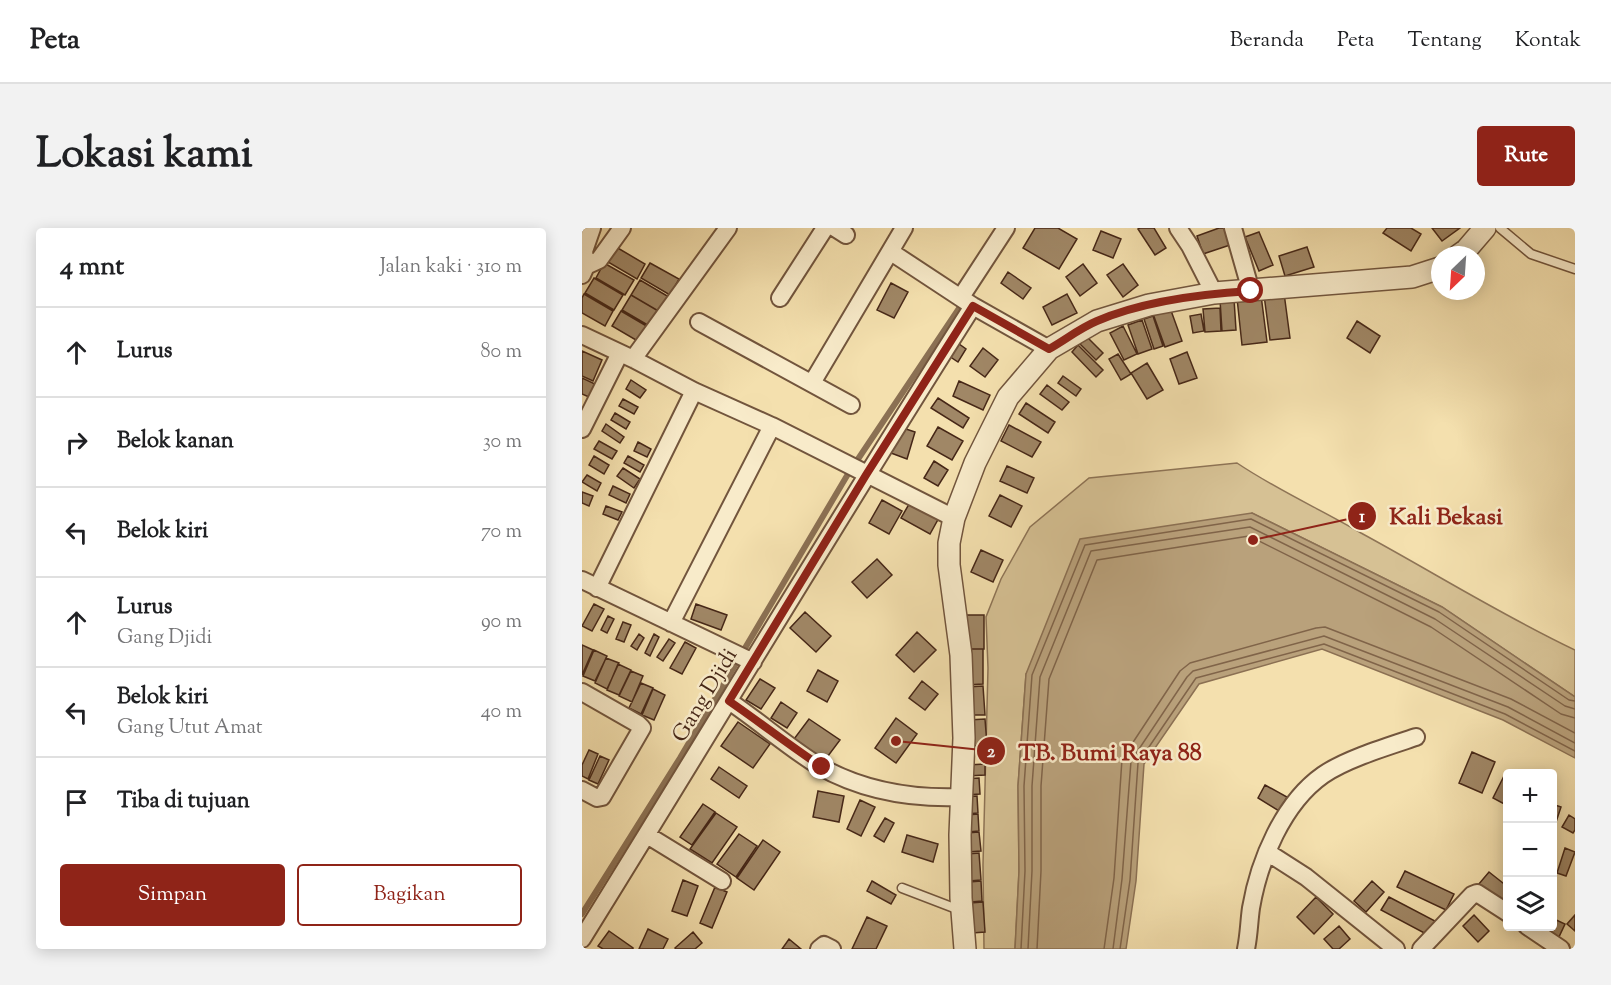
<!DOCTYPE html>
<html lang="id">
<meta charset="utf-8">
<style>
:root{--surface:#fff;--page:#f2f2f2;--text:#202124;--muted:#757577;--line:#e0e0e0;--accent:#8f2418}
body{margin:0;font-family:"Sorts Mill Goudy",serif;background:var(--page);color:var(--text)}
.controls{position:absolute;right:18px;bottom:18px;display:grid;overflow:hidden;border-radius:6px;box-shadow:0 3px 15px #0003}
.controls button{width:54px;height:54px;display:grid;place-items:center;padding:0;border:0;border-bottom:2px solid var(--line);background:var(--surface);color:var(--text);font:30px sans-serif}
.compass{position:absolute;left:849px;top:18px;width:54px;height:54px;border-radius:50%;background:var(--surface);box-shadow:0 3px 15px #0003;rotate:205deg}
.stop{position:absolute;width:18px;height:18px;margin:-14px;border:4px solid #8f2418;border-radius:50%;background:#fff}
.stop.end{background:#8f2418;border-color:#fff;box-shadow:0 2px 6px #0008}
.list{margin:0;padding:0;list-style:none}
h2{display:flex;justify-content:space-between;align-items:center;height:78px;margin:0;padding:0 24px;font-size:26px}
h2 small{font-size:20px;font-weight:400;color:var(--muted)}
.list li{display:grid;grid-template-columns:39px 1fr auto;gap:18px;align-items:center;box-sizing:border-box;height:90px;padding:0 24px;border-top:2px solid var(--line)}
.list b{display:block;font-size:22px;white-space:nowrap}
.list p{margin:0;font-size:20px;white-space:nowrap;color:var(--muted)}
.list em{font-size:20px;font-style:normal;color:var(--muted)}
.actions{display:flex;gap:12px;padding:18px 24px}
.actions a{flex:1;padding:14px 0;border:2px solid var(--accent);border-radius:6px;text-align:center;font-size:21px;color:var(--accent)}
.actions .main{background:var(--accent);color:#fff}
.icon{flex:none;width:33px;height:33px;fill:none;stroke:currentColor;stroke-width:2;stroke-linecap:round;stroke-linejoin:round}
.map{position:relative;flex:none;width:993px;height:721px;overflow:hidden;border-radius:6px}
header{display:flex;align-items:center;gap:36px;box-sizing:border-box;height:84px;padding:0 30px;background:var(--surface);border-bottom:2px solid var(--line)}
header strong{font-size:28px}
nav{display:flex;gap:33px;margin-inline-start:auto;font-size:21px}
.intro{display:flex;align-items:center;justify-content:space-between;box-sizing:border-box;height:144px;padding:0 36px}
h1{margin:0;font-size:42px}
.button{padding:15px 27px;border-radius:6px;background:var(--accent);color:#fff;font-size:21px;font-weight:700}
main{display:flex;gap:36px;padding:0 36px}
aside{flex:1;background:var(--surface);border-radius:6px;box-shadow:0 3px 15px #0003}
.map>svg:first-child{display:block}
</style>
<header>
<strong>Peta</strong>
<nav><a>Beranda</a><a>Peta</a><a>Tentang</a><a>Kontak</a></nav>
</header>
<div class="intro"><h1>Lokasi kami</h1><a class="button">Rute</a></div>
<main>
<aside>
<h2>4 mnt<small>Jalan kaki · 310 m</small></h2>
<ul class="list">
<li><svg class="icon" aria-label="ahead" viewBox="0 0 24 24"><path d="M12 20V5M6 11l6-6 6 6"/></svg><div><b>Lurus</b></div><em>80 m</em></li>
<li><svg class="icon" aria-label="right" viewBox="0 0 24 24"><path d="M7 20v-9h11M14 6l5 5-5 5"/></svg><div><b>Belok kanan</b></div><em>30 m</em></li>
<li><svg class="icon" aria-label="left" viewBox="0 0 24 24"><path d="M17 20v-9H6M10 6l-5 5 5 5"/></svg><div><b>Belok kiri</b></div><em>70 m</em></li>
<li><svg class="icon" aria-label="ahead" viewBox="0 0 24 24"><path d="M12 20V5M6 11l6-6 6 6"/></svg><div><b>Lurus</b><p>Gang Djidi</p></div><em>90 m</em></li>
<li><svg class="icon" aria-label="left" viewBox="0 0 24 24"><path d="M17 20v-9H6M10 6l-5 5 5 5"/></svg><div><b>Belok kiri</b><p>Gang Utut Amat</p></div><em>40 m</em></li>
<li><svg class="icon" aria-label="arrive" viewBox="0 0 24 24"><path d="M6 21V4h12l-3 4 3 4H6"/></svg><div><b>Tiba di tujuan</b></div></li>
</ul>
<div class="actions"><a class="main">Simpan</a><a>Bagikan</a></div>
</aside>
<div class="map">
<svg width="993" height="721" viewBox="0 0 993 721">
<rect width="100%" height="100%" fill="#f4e0ae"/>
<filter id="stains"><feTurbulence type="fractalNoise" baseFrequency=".00333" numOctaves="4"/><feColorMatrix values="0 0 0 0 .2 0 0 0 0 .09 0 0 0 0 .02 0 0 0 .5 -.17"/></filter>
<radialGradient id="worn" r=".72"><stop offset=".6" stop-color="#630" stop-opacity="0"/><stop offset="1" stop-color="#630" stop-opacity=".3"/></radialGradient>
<path fill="#d6c194" stroke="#8e7456" stroke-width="1.5" d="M655,235c40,27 83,46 124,70 72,39 140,82 214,117v47l-133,-90 -190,-94 -226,161 -8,112 1,85 -4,78h-31l-1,-84 5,-197 -2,-51 15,-38 29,-52 59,-49z"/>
<path fill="#b9a17b" stroke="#8b7053" stroke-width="1.5" d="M670,285l190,94 133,90v61l-72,-38 -181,-71 -123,35 -55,80 -8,117 -10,68h-111l4,-78 -1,-85 8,-112 54,-135z"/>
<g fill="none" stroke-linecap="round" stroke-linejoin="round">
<path stroke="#806449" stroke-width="1.5" d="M439,721l4,-78 -1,-85 8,-111 53,-130 166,-26 188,93 130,88 6,1
M446,721l4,-78v-85l8,-109 51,-126 159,-24 185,92 130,87 10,3
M455,721l4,-78v-85l8,-107 48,-119 152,-24 182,91 130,87 14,4
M522,721l10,-71 8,-119 58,-88 10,-8 126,-35 9,-1 186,72 64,34
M531,721l9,-70 9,-118 56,-84 6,-6 131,-35 184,71 67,36
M538,721l10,-69 8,-117 58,-85 128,-34 181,70 70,37"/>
<path stroke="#8b7053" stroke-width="6" d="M0,686l98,-156 168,-284 116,-173"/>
</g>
<path fill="#a08766" stroke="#462717" stroke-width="1.5" d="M453,0h23l19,11 -18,30 -36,-21z
M558,0h14l12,20 -11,7 -17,-26z
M637,0h5l6,17 -27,9 -6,-18z
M805,0h24l10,6 -10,17 -28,-18z
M850,0h28l-18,13z
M519,3l20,8 -8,19 -20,-8z
M677,4l14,33 -14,6 -14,-34z
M34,19l29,17 -8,15 -29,-17z
M725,19l7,20 -29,9 -6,-20z
M22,35l30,17 -9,15 -29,-17z
M68,35l29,16 -9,16 -29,-17z
M501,36l14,19 -17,13 -14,-19z
M541,36l15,21 -15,12 -16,-22z
M426,44l23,16 -8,11 -22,-16z
M12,50l29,17 -9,15 -29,-17z
M58,52l29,17 -9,15 -29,-17z
M309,55l17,9 -14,26 -17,-8z
M702,65l6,45 -20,2 -6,-45z
M2,66l29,17 -8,15 -23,-13v-15z
M485,66l10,19 -25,12 -9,-18z
M49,67l29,17 -9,15 -29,-17z
M679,67l6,47 -25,3 -5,-47z
M652,71l2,31 -14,1 -2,-31z
M587,77l13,36 -17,6 -13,-36z
M638,80l1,23 -16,1 -2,-23z
M39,83l29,17 -9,15 -29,-17z
M619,86l3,17 -11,2 -3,-17z
M571,88l10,30 -9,3 -10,-30z
M560,92l10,29 -14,5 -10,-29z
M775,93l23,15 -10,17 -23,-15z
M541,98l14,28 -13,6 -14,-27z
M505,109l16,16 -7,7 -16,-16z
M373,113l11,8 -8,13 -12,-8z
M496,117l25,25 -7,7 -24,-25z
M401,120l15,12 -13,17 -15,-11z
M0,123l20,9 -9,21 -11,-5z
M605,124l10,26 -18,6 -9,-25z
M536,126l13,20 -10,6 -12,-21z
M565,135l16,27 -16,9 -16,-26z
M481,148l18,13 -5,7 -18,-13z
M0,150l13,6 -6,13 -7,-3z
M49,152l15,10 -6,8 -14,-9z
M377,153l31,14 -7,15 -30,-14z
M465,157l22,17 -7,8 -22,-16z
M356,170l31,20 -6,10 -32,-20z
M41,171l15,8 -4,7 -15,-8z
M444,175l29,19 -7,11 -29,-19z
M33,185l15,9 -4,7 -15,-9z
M24,196l18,13 -4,6 -18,-12z
M427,197l32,17 -9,15 -31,-16z
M318,199l15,5 -8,27 -16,-6z
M356,199l25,14 -11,19 -25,-14z
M17,213l18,10 -5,8 -18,-10z
M56,214l13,7 -4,8 -13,-6z
M12,228l15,9 -5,9 -15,-9z
M46,228l16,9 -4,7 -16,-9z
M352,233l14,9 -10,16 -14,-8z
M425,238l27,12 -7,15 -27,-12z
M41,240l17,11 -6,9 -17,-12z
M5,247l14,8 -4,8 -15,-9z
M31,258l17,8 -4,9 -17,-8z
M0,264l11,4 -4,10 -7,-3z
M418,267l22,11 -11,21 -22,-11z
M330,271l29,15 -11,20 -29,-16z
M300,272l20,11 -13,23 -20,-11z
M24,278l16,6 -4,8 -15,-6z
M399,322l22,10 -10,22 -22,-10z
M295,331l15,16 -25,23 -15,-16z
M12,376l10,5 -12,22 -10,-5z
M114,376l31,11 -6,15 -30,-11z
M223,384l26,24 -15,16 -26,-24z
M381,387h21v34h-20z
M26,388l6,3 -7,14 -6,-3z
M41,394l8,3 -7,17 -8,-3z
M335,404l19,18 -22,22 -18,-17z
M57,406l5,4 -7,12 -6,-4z
M72,406l5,3 -9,19 -5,-3z
M87,411l6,4 -12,18 -6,-4z
M103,414l11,6 -14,26 -12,-6z
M0,417l11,5 -11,25z
M383,421h18v35l-17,1z
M12,422l13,6 -12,25 -12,-5z
M24,430l13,5 -12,26 -12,-6z
M36,436l13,6 -12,25 -12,-5z
M236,442l20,11 -11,21 -20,-11z
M49,443l12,5 -11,26 -13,-6z
M178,451l15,9 -14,21 -15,-9z
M340,453l16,13 -13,16 -16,-12z
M59,455l12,5 -12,26 -12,-6z
M401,458l2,29h-16l-2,-28z
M71,461l12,6 -11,25 -12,-5z
M199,474l16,11 -10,15 -16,-10z
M314,490l21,16 -21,29 -21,-15z
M227,491l31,21 -15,20 -31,-21z
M403,491l2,26 -17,1 -2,-26z
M156,494l32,22 -17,24 -32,-22z
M7,522l9,4 -10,25 -6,-3v-11z
M890,524l23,10 -13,31 -23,-10z
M18,528l9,4 -11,24 -9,-4z
M403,536v11l-18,1v-11z
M137,539l28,19 -8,12 -28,-19z
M924,544l4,2h-2v32l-15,-8z
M397,550l1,16 -14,1 -2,-16z
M683,557l22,12 -8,14 -21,-13z
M236,563l26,5 -5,26 -26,-5z
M395,568l1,17 -12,1 -1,-17z
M278,572l15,7 -14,29 -14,-7z
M121,576l12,8 -23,33 -12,-8z
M970,576l9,3 -6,18 -3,-1z
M134,585l21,14 -25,36 -22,-14z
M396,586l1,17 -11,1 -1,-17z
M987,587l6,4v11l-2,3 -11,-6z
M303,590l9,5 -10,19 -10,-6z
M397,604l2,19 -13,1 -2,-19z
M157,606l18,12 -21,31 -19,-13z
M325,607l31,9 -5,18 -31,-10z
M181,612l17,12 -26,38 -17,-12z
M983,620l10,4 -9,24 -9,-3z
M397,625l2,27 -12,1 -2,-27z
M823,643l49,23 -8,16 -49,-23z
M907,644l19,15v18l-30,-20z
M101,652l15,6 -11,30 -15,-5z
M290,653l24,14 -5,9 -24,-13z
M399,653l1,20 -11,1 -2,-20z
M790,653l12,11 -18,20 -12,-11z
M133,659l12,5 -15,36 -12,-5z
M734,669l17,17 -19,20 -17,-17z
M807,669l46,24 -7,14 -47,-25z
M401,674l2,30 -13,1 -2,-30z
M892,687l15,16 -11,11 -15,-16z
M993,687v16l-8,-7z
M285,689l20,9 -11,23h-24z
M970,690l13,6 -8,17 -19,-15h14z
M757,698l11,13 -11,10h-6l-9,-10z
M66,701l20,10 -5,10h-24z
M27,703l24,17v1h-30l-5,-3z
M111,704l9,11 -7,6h-19l-1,-1z
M207,711l12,10h-19z"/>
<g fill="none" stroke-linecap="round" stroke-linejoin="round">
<g stroke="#72553d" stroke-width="11">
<path id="service" d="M918,0l31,26 44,15
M320,660l60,23"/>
</g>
<g stroke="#72553d" stroke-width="20">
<path id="minor" d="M253,0l11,7
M596,0l12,18 24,47
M651,0l18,63
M309,24l82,54 76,43
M4,38l13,-6 23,-32
M0,47l4,-9 -2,-15 8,-23
M379,69l45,-69
M198,70l45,-70
M117,94l152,83
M0,107l51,24 61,32 78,35 182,92
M51,131l95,-131
M230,155l92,-155
M0,201l38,-76
M0,352l171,82
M15,360l97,-197
M89,395l101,-197
M0,464l56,32 4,4 -40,69 -5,1 -15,-8
M147,473c31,21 59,46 90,65 44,25 93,33 143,31
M65,607l75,46
M685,624l39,25 90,72
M945,698l34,23
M0,711c131,-211 258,-424 391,-633
M237,721l5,-4 8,4
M664,721c3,-14 3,-27 5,-41 8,-47 32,-105 72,-133 23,-16 66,-29 93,-38
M839,721l51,-54 5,-2 31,20"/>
</g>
<g stroke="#72553d" stroke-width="24">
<path id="tertiary" d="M877,27l7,-5 19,-22
M383,721l-4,-51 -1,-63 4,-97 -3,-83 -12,-90v-22l5,-25 21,-55 33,-66 41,-48 48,-28 52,-16 65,-12 198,-16 28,-9"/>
</g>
<use href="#service" stroke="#f8ebca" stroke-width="8"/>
<use href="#minor" stroke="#f8ebca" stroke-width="16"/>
<use href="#tertiary" stroke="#f8ebca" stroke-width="21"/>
</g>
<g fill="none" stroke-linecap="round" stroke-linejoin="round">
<path stroke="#8f2418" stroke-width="8" d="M240,539c-32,-21 -61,-44 -93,-66l137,-226 107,-169 76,43c16,-9 31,-21 48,-28 46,-20 104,-27 154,-30"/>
</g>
<g text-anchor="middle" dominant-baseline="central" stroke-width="5" stroke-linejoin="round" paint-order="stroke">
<g font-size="22" fill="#462717" stroke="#f8ebca">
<text transform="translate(124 468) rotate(-59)">Gang Djidi</text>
</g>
</g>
<path fill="none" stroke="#8f2418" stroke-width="2" d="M671 312L780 288M314 513L409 523"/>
<g fill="#8f2418" stroke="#f8ebca" stroke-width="2">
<circle cx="671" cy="312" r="6"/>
<circle cx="314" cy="513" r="6"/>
<circle cx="780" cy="288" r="15"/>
<circle cx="409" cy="523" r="15"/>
</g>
<g font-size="18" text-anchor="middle" font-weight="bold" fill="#fff">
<text x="780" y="294">1</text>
<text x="409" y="529">2</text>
</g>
<g font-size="24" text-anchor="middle" font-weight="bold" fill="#8f2418" stroke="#f8ebca" stroke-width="5" stroke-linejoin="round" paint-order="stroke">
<text x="864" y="296">Kali Bekasi</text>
<text x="528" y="532">TB. Bumi Raya 88</text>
</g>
<rect width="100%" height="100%" filter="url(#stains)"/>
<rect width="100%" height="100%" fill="url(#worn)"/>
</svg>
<div class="controls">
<button>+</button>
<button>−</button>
<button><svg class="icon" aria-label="layers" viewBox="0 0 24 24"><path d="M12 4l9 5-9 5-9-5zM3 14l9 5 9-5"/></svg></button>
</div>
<svg class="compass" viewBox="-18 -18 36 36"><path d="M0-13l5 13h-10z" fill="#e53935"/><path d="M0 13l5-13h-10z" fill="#757577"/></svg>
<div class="stop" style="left:669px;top:63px"></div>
<div class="stop end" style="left:240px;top:539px"></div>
</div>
</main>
